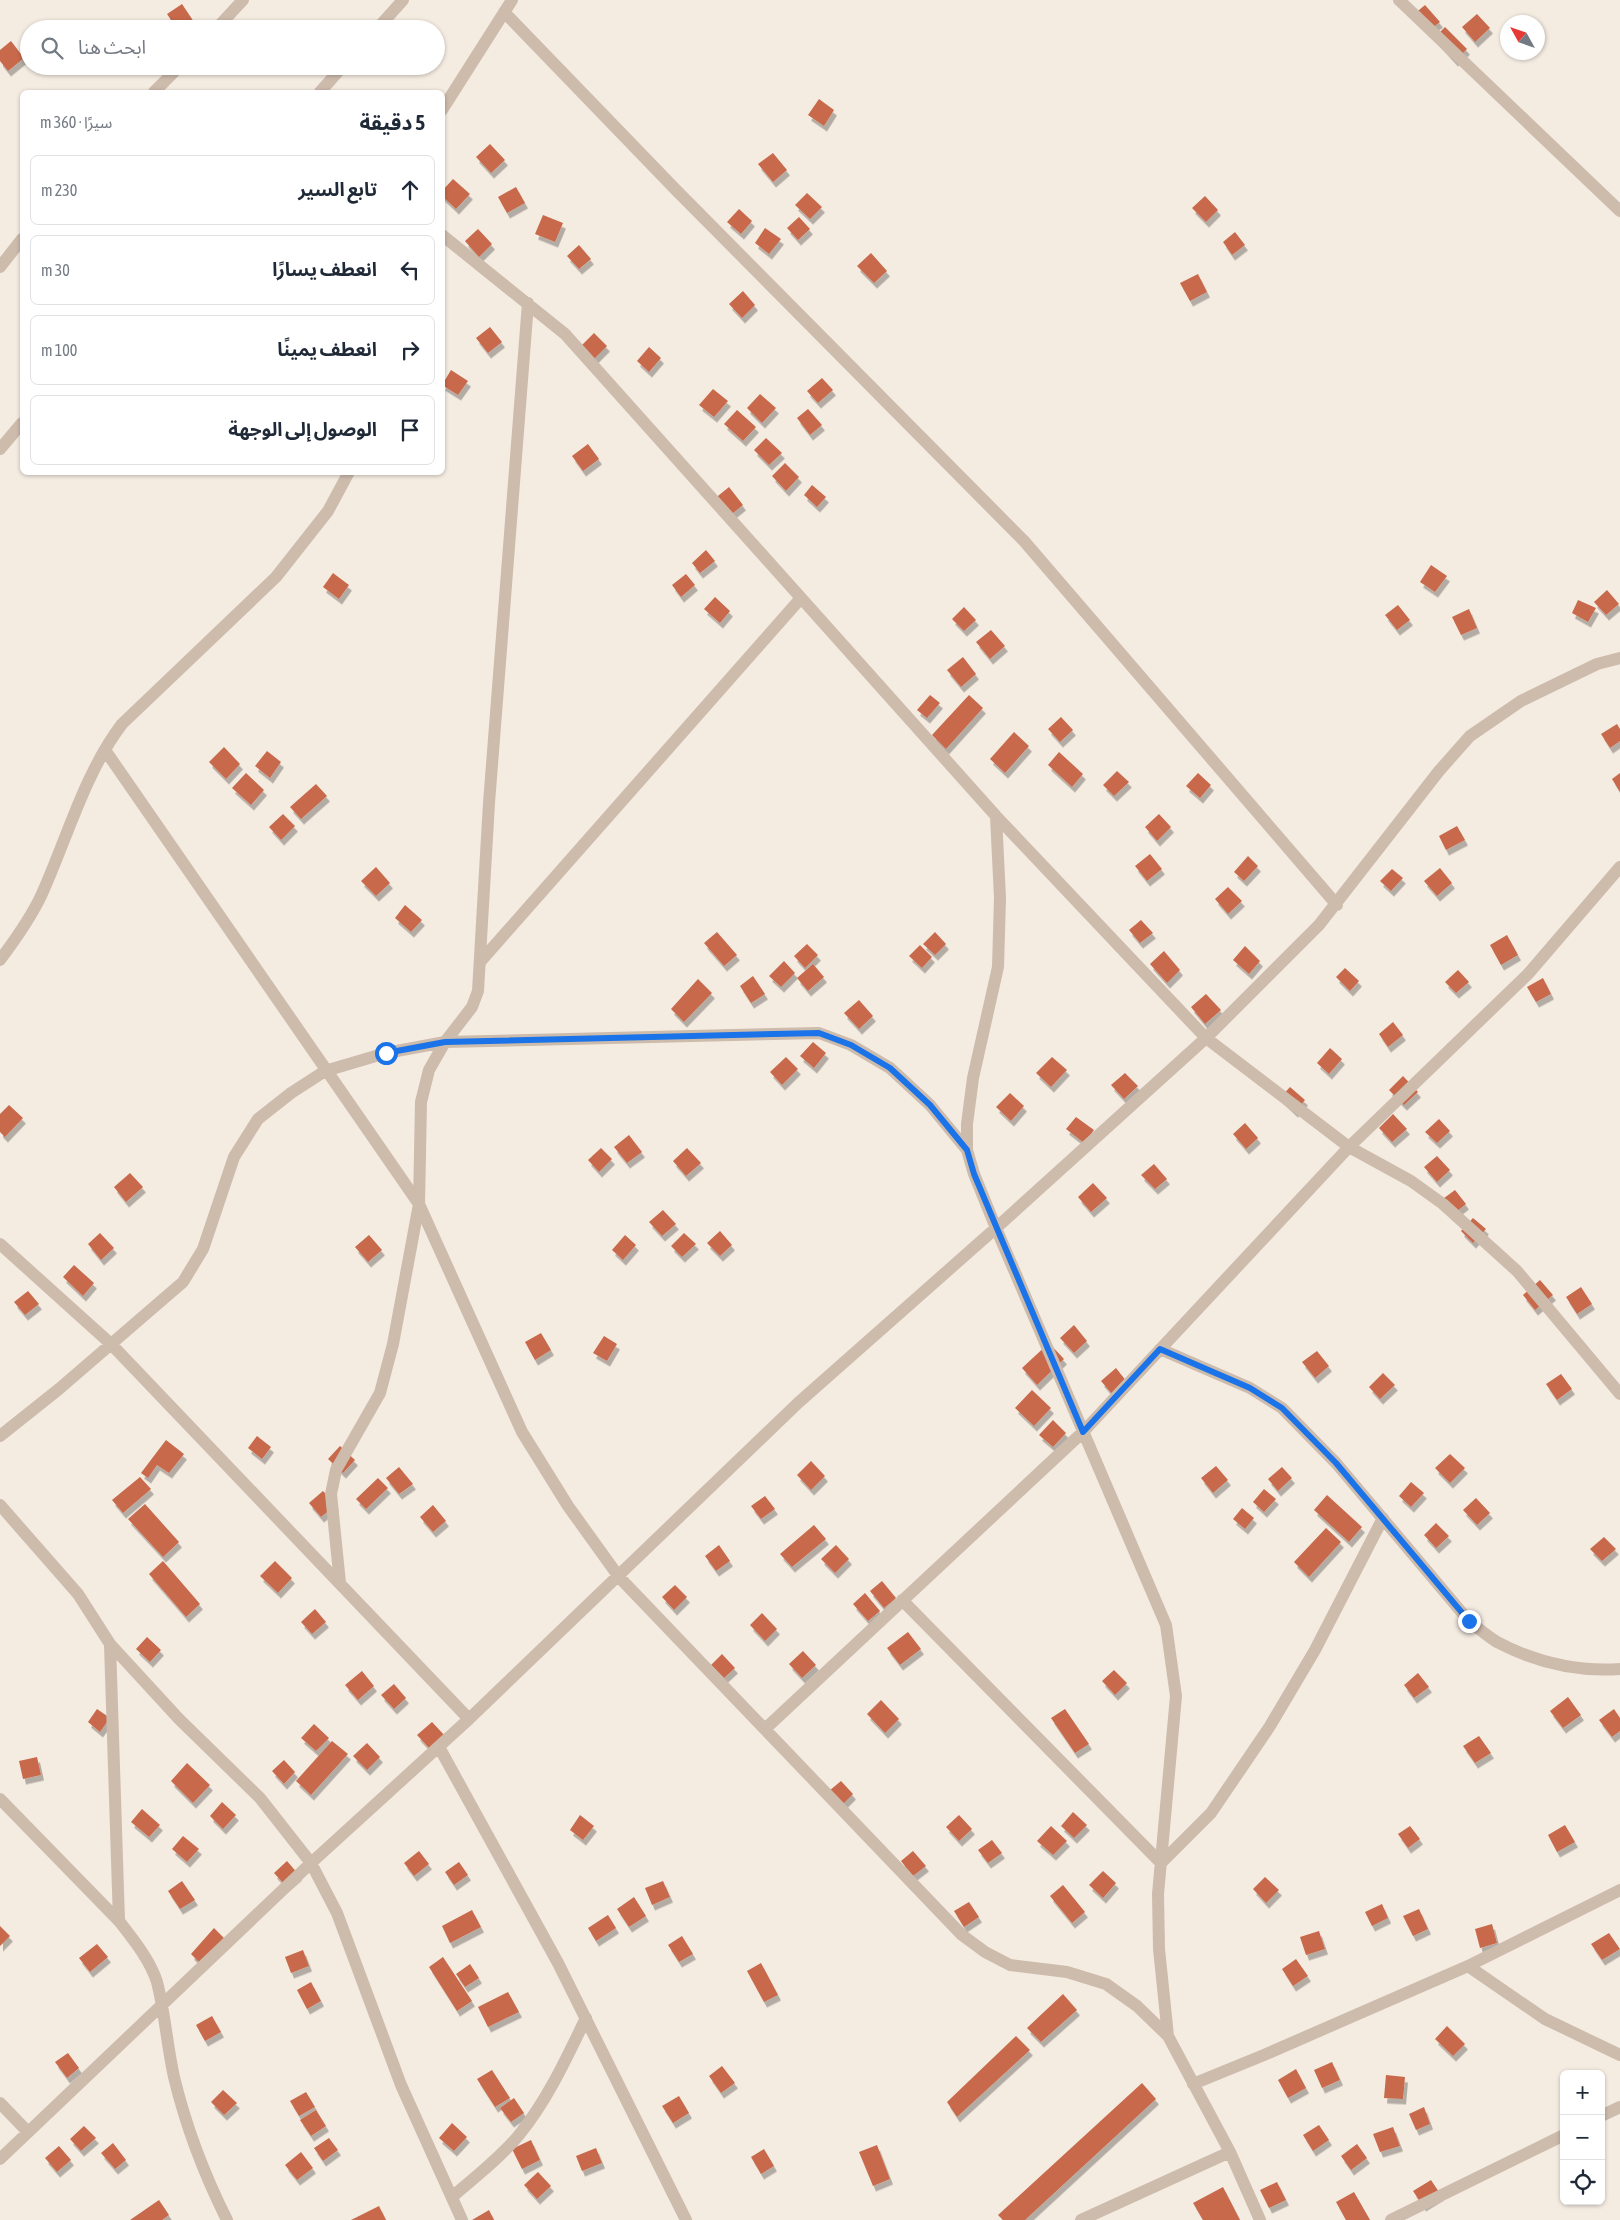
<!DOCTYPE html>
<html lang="ar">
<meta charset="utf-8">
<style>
:root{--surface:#fff;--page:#f6f6f7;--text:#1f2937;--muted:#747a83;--line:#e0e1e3}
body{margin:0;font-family:"Asap Condensed","Noto Sans Arabic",sans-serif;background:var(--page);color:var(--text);direction:rtl}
.controls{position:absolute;right:15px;bottom:15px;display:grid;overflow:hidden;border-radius:8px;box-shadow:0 1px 4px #0004}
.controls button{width:45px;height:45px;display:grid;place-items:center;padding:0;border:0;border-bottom:1px solid var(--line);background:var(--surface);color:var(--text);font:25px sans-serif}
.compass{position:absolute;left:1500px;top:15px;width:45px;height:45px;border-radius:50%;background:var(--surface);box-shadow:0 1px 4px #0004;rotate:310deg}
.stop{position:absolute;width:15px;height:15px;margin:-11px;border:4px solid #1a73e8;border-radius:50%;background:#fff}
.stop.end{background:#1a73e8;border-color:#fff;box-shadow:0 1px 5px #0008}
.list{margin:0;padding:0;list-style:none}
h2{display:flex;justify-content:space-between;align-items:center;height:65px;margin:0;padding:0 20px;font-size:21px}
h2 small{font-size:16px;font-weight:400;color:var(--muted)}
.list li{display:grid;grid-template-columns:32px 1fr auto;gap:15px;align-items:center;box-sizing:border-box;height:70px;margin:0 10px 10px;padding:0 10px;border:1px solid var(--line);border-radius:8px}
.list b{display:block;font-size:19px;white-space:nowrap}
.list em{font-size:16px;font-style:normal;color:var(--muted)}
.icon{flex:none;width:28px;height:28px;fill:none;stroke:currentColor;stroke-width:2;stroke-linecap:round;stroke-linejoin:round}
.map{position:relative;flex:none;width:1620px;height:2220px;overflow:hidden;direction:ltr}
.search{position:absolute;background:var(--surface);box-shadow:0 1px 4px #0004;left:20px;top:20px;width:425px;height:55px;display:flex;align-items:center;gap:12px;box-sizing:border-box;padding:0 18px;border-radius:28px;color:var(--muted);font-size:19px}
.panel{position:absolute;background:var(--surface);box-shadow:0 1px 4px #0004;left:20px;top:90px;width:425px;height:385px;border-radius:8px;direction:rtl}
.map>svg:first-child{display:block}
</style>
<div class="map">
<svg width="1620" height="2220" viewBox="0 0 1620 2220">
<defs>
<filter id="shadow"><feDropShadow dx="3" dy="5.5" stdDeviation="0" flood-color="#0004"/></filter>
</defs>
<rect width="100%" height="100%" fill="#f4ebe1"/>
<path fill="#c8694b" filter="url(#shadow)" d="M182,4l12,18 -11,7h-6l-10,-15z
M1425,5l15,17 -13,10 -14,-17z
M1477,14l13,14 -15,14 -13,-15z
M1445,27l22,22 -12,12 -21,-23z
M11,41l13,17 -16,13 -8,-10v-11z
M819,99l15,11 -10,16 -16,-11z
M490,144l15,16 -14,13 -15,-16z
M773,153l14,17 -14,12 -15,-18z
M453,179l17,15 -14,15 -14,-13v-5z
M516,187l9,16 -18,10 -9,-16z
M807,193l15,14 -12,12 -15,-14z
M1205,196l13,14 -12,12 -14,-14z
M739,209l13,12 -11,13 -14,-12z
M543,215l20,8 -8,19 -20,-8z
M799,217l11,12 -12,11 -11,-12z
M765,228l16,11 -12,15 -14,-11z
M478,229l14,15 -13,13 -14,-16z
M1235,232l10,13 -13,10 -9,-13z
M579,245l12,14 -12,10 -12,-13z
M871,253l16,18 -13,12 -17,-17z
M1198,274l9,18 -17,9 -10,-18z
M743,291l12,14 -13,13 -13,-14z
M490,327l12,15 -14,11 -12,-15z
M594,333l13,13 -14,14 -13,-13z
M649,347l12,11 -12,14 -12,-11z
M451,370l17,11 -10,14 -16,-10z
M822,378l11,12 -15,13 -11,-12z
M713,389l15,12 -14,16 -15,-12z
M760,394l16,14 -14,15 -15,-15z
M808,409l14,16 -12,10 -13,-17z
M737,410l19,17 -13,14 -19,-17z
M766,438l16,15 -13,12 -15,-15z
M588,444l11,15 -16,12 -11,-15z
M785,463l14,14 -13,14 -14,-15z
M812,485l14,12 -9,10 -13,-12z
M729,487l14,18 -16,13 -14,-18z
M706,550l9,11 -15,12 -8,-10z
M1431,565l16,11 -12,16 -15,-10z
M333,573l16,12 -10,14 -16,-12z
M686,574l9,11 -14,12 -9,-12z
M1607,590l12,14 -13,11 -12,-13z
M715,597l15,14 -10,12 -16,-14z
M1578,600l18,8 -8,14 -16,-9z
M1398,605l12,15 -13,10 -12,-15z
M964,607l12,13 -12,11 -12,-12z
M1469,609l8,19 -16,7 -9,-18z
M991,630l14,16 -15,13 -14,-17z
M963,657l13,17 -15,13 -14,-17z
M930,695l10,8 -13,15 -10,-8z
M969,695l14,13 -37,41 -14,-14z
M1061,717l12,13 -13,12 -12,-13z
M1617,724l3,5v12l-10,7 -9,-14z
M1014,732l15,14 -24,27 -15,-14z
M224,747l16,17 -14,15 -17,-17z
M267,751l14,11 -11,16 -15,-12z
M1059,752l24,22 -11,13 -24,-22z
M1117,771l12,11 -15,14 -11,-11z
M246,773l18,17 -13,15 -19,-17z
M1198,773l13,12 -11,13 -14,-12z
M1620,773v19l-8,-13z
M316,784l11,12 -26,23 -11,-12z
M283,814l12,12 -14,14 -12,-13z
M1159,814l12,13 -14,14 -12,-14z
M1457,826l8,14 -19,10 -7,-14z
M1150,854l12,15 -15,12 -12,-15z
M1248,856l10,10 -14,15 -10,-9z
M376,867l14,16 -14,13 -15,-15z
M1440,868l12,15 -15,13 -13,-15z
M1392,869l11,9 -12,13 -11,-10z
M1228,887l14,14 -14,13 -13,-15z
M405,905l17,15 -11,12 -16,-14z
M1141,920l12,13 -13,10 -11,-13z
M717,932l20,23 -13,11 -20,-23z
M935,932l11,12 -11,11 -12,-11z
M1507,935l11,20 -17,10 -11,-20z
M807,944l11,11 -13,13 -11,-12z
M920,945l12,12 -10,11 -13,-12z
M1245,946l15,15 -11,13 -16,-14z
M1164,951l16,19 -13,13 -17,-19z
M784,961l11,12 -14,14 -12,-11z
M813,964l11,13 -16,14 -11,-13z
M1345,968l14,13 -9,10 -14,-14z
M1458,970l11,12 -13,11 -11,-11z
M753,976l12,18 -14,9 -11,-17z
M1543,978l8,16 -15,8 -9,-15z
M698,979l14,14 -28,29 -13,-13z
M1206,994l15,16 -16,14 -14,-17z
M859,1000l14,16 -14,13 -15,-16z
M1393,1022l10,13 -15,12 -9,-13z
M813,1042l13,11 -12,15 -14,-12z
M1330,1048l12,11 -13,15 -12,-11z
M786,1057l12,12 -16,16 -12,-13z
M1052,1057l15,13 -16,17 -15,-14z
M1125,1073l13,13 -14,13 -13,-14z
M1403,1076l15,16 -14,13 -15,-15z
M1290,1087l15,13 -10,12 -15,-14z
M1010,1093l14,13 -13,15 -15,-14z
M9,1105l14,13 -18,19 -5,-5v-18z
M1393,1114l14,15 -15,13 -13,-14z
M1076,1117l18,13 -10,13 -18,-14z
M1439,1119l11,12 -13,12 -12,-11z
M1245,1123l13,15 -12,11 -13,-15z
M629,1135l13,17 -15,11 -13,-16z
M601,1148l11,11 -13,13 -11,-12z
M687,1148l14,15 -15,13 -13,-15z
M1437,1156l13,14 -13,12 -13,-15z
M1154,1164l13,15 -12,10 -14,-14z
M130,1173l13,14 -17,15 -12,-15z
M1093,1183l14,15 -16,14 -13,-15z
M1455,1190l11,14 -15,12 -11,-15z
M663,1210l13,14 -14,12 -13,-14z
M1473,1218l13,11 -13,14 -12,-12z
M720,1231l12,14 -12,11 -13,-13z
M100,1233l14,15 -13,12 -13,-16z
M684,1233l12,11 -14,13 -11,-11z
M369,1235l13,15 -14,12 -13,-15z
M625,1235l11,10 -13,15 -11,-10z
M74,1265l20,18 -11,13 -20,-19z
M1540,1280l13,15 -18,15 -12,-15z
M1581,1287l11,17 -15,10 -11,-17z
M28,1291l11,13 -14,11 -11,-13z
M1074,1325l13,16 -13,12 -14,-15z
M541,1333l10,17 -16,10 -10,-18z
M604,1336l13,8 -10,17 -14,-8z
M1049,1343l15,16 -27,26 -15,-17z
M1317,1351l12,15 -14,12 -13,-16z
M1116,1368l11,14 -15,12 -11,-13z
M1383,1373l12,12 -15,14 -11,-12z
M1561,1374l11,15 -15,11 -11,-16z
M1032,1390l19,18 -17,18 -19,-18z
M1053,1420l13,13 -13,14 -14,-12z
M257,1436l14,11 -9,12 -14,-11z
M166,1440l18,14 -15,19 -12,-8 -9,13 -7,-5z
M340,1446l15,14 -12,13 -15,-14z
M1450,1454l15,14 -15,15 -15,-15z
M811,1461l14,15 -14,14 -14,-15z
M1216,1466l12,14 -15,13 -12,-15z
M399,1467l14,17 -14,10 -13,-16z
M1282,1467l10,11 -14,13 -10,-12z
M140,1477l11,12 -28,24 -11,-13z
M378,1478l10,10 -22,21 -10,-10z
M1411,1482l13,11 -13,14 -12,-11z
M1264,1489l12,10 -12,13 -11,-10z
M323,1491l13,14 -15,12 -12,-14z
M1327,1495l35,32 -13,15 -35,-32z
M765,1496l10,13 -14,10 -10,-13z
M1476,1498l14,15 -13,12 -14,-15z
M145,1504l34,38 -16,15 -35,-38z
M433,1505l13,16 -13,11 -13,-15z
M1242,1508l12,10 -9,11 -12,-10z
M1436,1523l13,13 -13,12 -12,-13z
M814,1525l12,14 -34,28 -12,-13z
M1326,1528l15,14 -32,35 -15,-15z
M1604,1537l12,12 -14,12 -12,-12z
M719,1545l11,16 -14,10 -11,-15z
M836,1545l13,14 -14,14 -14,-14z
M163,1561l37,43 -14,13 -37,-43z
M275,1561l17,17 -14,15 -18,-17z
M882,1581l14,17 -12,10 -14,-17z
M675,1585l12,12 -13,13 -12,-13z
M865,1593l15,18 -12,10 -15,-17z
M315,1609l11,13 -14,12 -11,-12z
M762,1613l15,16 -12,12 -15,-16z
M908,1632l13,17 -21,16 -13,-17z
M147,1637l14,13 -11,12 -14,-13z
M803,1651l13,14 -14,13 -13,-14z
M722,1654l13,14 -11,10 -13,-13z
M1114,1670l13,13 -12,12 -13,-14z
M362,1671l12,15 -16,14 -13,-15z
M1418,1673l11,14 -15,11 -10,-13z
M394,1684l12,14 -12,11 -13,-14z
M1568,1697l13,18 -18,13 -13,-17z
M881,1700l18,19 -14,14 -18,-19z
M97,1709l13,9 -10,14 -12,-10z
M1065,1709l24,35 -14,9 -24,-35z
M1614,1709l6,9v13l-8,6 -13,-17z
M432,1722l14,15 -15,13 -14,-15z
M314,1724l15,14 -13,13 -15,-13z
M1479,1736l12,17 -16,10 -12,-17z
M332,1741l16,13 -37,41 -15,-14z
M367,1743l13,14 -13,13 -14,-14z
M37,1757l4,18 -18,4 -4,-18z
M284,1760l11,12 -11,12 -12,-13z
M187,1763l23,22 -17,18 -22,-22z
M841,1781l12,13 -11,11 -13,-14z
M222,1802l14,13 -13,14 -13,-13z
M142,1809l18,16 -11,12 -18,-15z
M1073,1812l14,13 -13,13 -13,-12z
M580,1815l14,11 -11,14 -13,-10z
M959,1815l13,14 -13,12 -13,-14z
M1565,1825l10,17 -18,10 -9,-17z
M1051,1826l16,15 -14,14 -16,-14z
M1410,1826l10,13 -12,9 -10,-14z
M183,1836l16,13 -12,13 -15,-13z
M992,1840l10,13 -14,10 -10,-13z
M419,1851l10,13 -15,12 -10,-13z
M913,1851l13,15 -13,10 -12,-15z
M287,1861l12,14 -13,11 -12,-13z
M459,1862l9,13 -14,10 -9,-13z
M1103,1871l13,12 -13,15 -14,-13z
M1265,1877l14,13 -13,13 -13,-14z
M182,1881l13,19 -15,9 -12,-18z
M663,1881l7,16 -18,8 -7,-17z
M1063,1885l22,27 -13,11 -22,-27z
M634,1897l12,19 -17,11 -12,-18z
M969,1902l10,15 -15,10 -10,-16z
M1382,1904l6,14 -16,8 -7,-14z
M1419,1909l9,20 -15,7 -10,-20z
M472,1910l9,17 -31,16 -8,-17z
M608,1915l8,13 -20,13 -8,-13z
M1492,1924l5,19 -17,5 -5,-19z
M0,1926l10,10 -10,10z
M214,1928l11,11 -24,25 -10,-10z
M1319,1931l6,18 -19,6 -6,-18z
M1609,1933l11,16 -18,11 -11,-16z
M682,1936l11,18 -14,8 -11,-17z
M97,1944l11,13 -18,15 -11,-14z
M303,1950l6,16 -18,7 -6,-16z
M443,1957l29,44 -15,10 -28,-44z
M1296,1959l12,17 -15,10 -11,-17z
M761,1963l17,32 -14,7 -17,-31z
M470,1964l9,14 -14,9 -9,-13z
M311,1982l10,19 -14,8 -10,-19z
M508,1992l11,20 -31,15 -10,-20z
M1063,1994l14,16 -36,32 -14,-14z
M212,2016l9,16 -16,9 -9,-16z
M1447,2026l18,18 -12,12 -18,-17z
M1016,2036l14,14 -73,67 -10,-15z
M68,2053l11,15 -12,10 -12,-16z
M1332,2062l8,18 -18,8 -8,-18z
M722,2066l13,17 -14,10 -12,-17z
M1296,2069l10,19 -18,10 -10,-18z
M492,2070l18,28 -15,9 -18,-28z
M1386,2075l19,2 -2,22 -19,-1z
M1142,2083l14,16 -131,121h-22l-5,-5z
M223,2090l14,13 -13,12 -13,-13z
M306,2092l9,15 -16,9 -9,-15z
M679,2096l10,17 -16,10 -11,-17z
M514,2098l10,15 -13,9 -11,-14z
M1424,2107l6,17 -14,6 -7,-16z
M316,2110l10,16 -15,10 -11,-16z
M452,2123l15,14 -13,14 -15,-13z
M1319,2125l10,15 -16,11 -10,-16z
M84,2126l12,12 -15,13 -11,-12z
M1393,2127l7,19 -20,6 -7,-18z
M329,2138l9,12 -15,11 -9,-13z
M531,2140l9,20 -18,9 -10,-20z
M113,2143l13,17 -11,9 -14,-16z
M1357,2144l10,14 -16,12 -10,-14z
M877,2145l13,34 -17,7 -14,-34z
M59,2146l12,14 -14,12 -12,-14z
M596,2148l6,15 -20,8 -6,-15z
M764,2149l10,17 -13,8 -10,-17z
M301,2152l12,16 -16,12 -12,-15z
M538,2172l13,14 -14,13 -13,-14z
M1431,2180l10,15 -18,11 -10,-15z
M1277,2182l9,18 -17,8 -9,-18z
M1223,2187l17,33h-37l-10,-17z
M1354,2192l16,28h-24l-10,-18z
M159,2200l10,15 -7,5h-32z
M379,2206l7,14h-35z
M489,2210l5,10h-22z"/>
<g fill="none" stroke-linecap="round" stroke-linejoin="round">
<path stroke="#cdbbac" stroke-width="12" d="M1399,0l221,211
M504,12l173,179 347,350 313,364
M216,29l27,-29
M377,29l26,-29
M154,92l26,-26
M320,92l23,-26
M442,110l70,-110
M442,235l123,99 431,482 210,222 143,109 62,34 32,23 74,67 103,123
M0,267l22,-28
M0,449l22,-26
M105,750l314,454 103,228 46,74 51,71 343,358 23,17 25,13 57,7 39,12 31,22 31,30 62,116 30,68
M996,816l4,82 -2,69 -25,111 -6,46v26l7,24 22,54 170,397 10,71 -18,198 1,55 9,87
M0,960c15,-20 30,-41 41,-64 26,-57 43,-122 81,-172l154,-147 52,-66 21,-39
M480,962l321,-364
M0,1244l111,100 358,375
M1160,1349l90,39 32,20 54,55 133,158c9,7 18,15 28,21 38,20 80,30 123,27
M0,1436l59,-47 124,-107 20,-33 31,-92 24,-38 33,-26 34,-22 61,-18 59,-11 374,-9 32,12 39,23 40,37 37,45
M0,1505l78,89 32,50 69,75 81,79 51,65 26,50 64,172 61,135
M340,1583l-9,-89 5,-24 44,-77 13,-49 26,-140 2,-102 8,-32 16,-28 27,-35 6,-16 11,-188 39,-500
M902,1600l259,263 50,-50 59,-87 45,-76 68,-132
M110,1644l9,277
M765,1729l318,-297 266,-285 179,-173 92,-107
M439,1747l119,216 128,257
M0,1799l119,122c14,18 31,39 38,61 8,31 10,64 17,95 12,50 30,97 53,143
M1468,1966l77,53 75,36
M1193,2084l71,-29 204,-89 152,-76
M0,2103l27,28
M1601,2116l19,-9
M0,2159l311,-296 158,-144 329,-316 198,-175 210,-190 113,-113 120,-154 31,-35 51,-35 76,-37 23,-6
M452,2197c23,-20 48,-39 67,-62 29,-36 47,-76 67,-117
M1081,2220l149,-68
M1391,2220l173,-85"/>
</g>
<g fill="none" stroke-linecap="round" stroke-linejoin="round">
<path stroke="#1a73e8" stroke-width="6" d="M386,1053l59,-11 374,-9 32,12 39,23 40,37 37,45 7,24 109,258 77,-83 90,39 32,20 54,55 133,158"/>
</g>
</svg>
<div class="controls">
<button>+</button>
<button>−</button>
<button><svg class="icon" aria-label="locate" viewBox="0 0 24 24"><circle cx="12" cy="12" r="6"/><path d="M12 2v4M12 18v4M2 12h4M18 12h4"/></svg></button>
</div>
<svg class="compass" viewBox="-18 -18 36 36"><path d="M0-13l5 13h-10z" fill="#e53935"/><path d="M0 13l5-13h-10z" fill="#747a83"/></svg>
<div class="stop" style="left:386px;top:1053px"></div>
<div class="stop end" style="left:1469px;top:1621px"></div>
<div class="search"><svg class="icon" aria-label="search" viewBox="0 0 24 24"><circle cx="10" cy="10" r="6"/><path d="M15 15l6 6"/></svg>ابحث هنا</div>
<section class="panel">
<h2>5 دقيقة<small>سيرًا · 360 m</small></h2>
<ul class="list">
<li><svg class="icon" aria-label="ahead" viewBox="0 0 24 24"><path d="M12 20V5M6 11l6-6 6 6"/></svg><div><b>تابع السير</b></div><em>230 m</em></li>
<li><svg class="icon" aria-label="left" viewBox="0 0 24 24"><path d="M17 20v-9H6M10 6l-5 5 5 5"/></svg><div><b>انعطف يسارًا</b></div><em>30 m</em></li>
<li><svg class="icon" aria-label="right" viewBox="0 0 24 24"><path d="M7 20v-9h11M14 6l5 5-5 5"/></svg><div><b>انعطف يمينًا</b></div><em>100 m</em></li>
<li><svg class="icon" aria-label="arrive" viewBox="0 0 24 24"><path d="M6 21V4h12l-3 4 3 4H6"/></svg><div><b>الوصول إلى الوجهة</b></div></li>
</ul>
</section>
</div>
